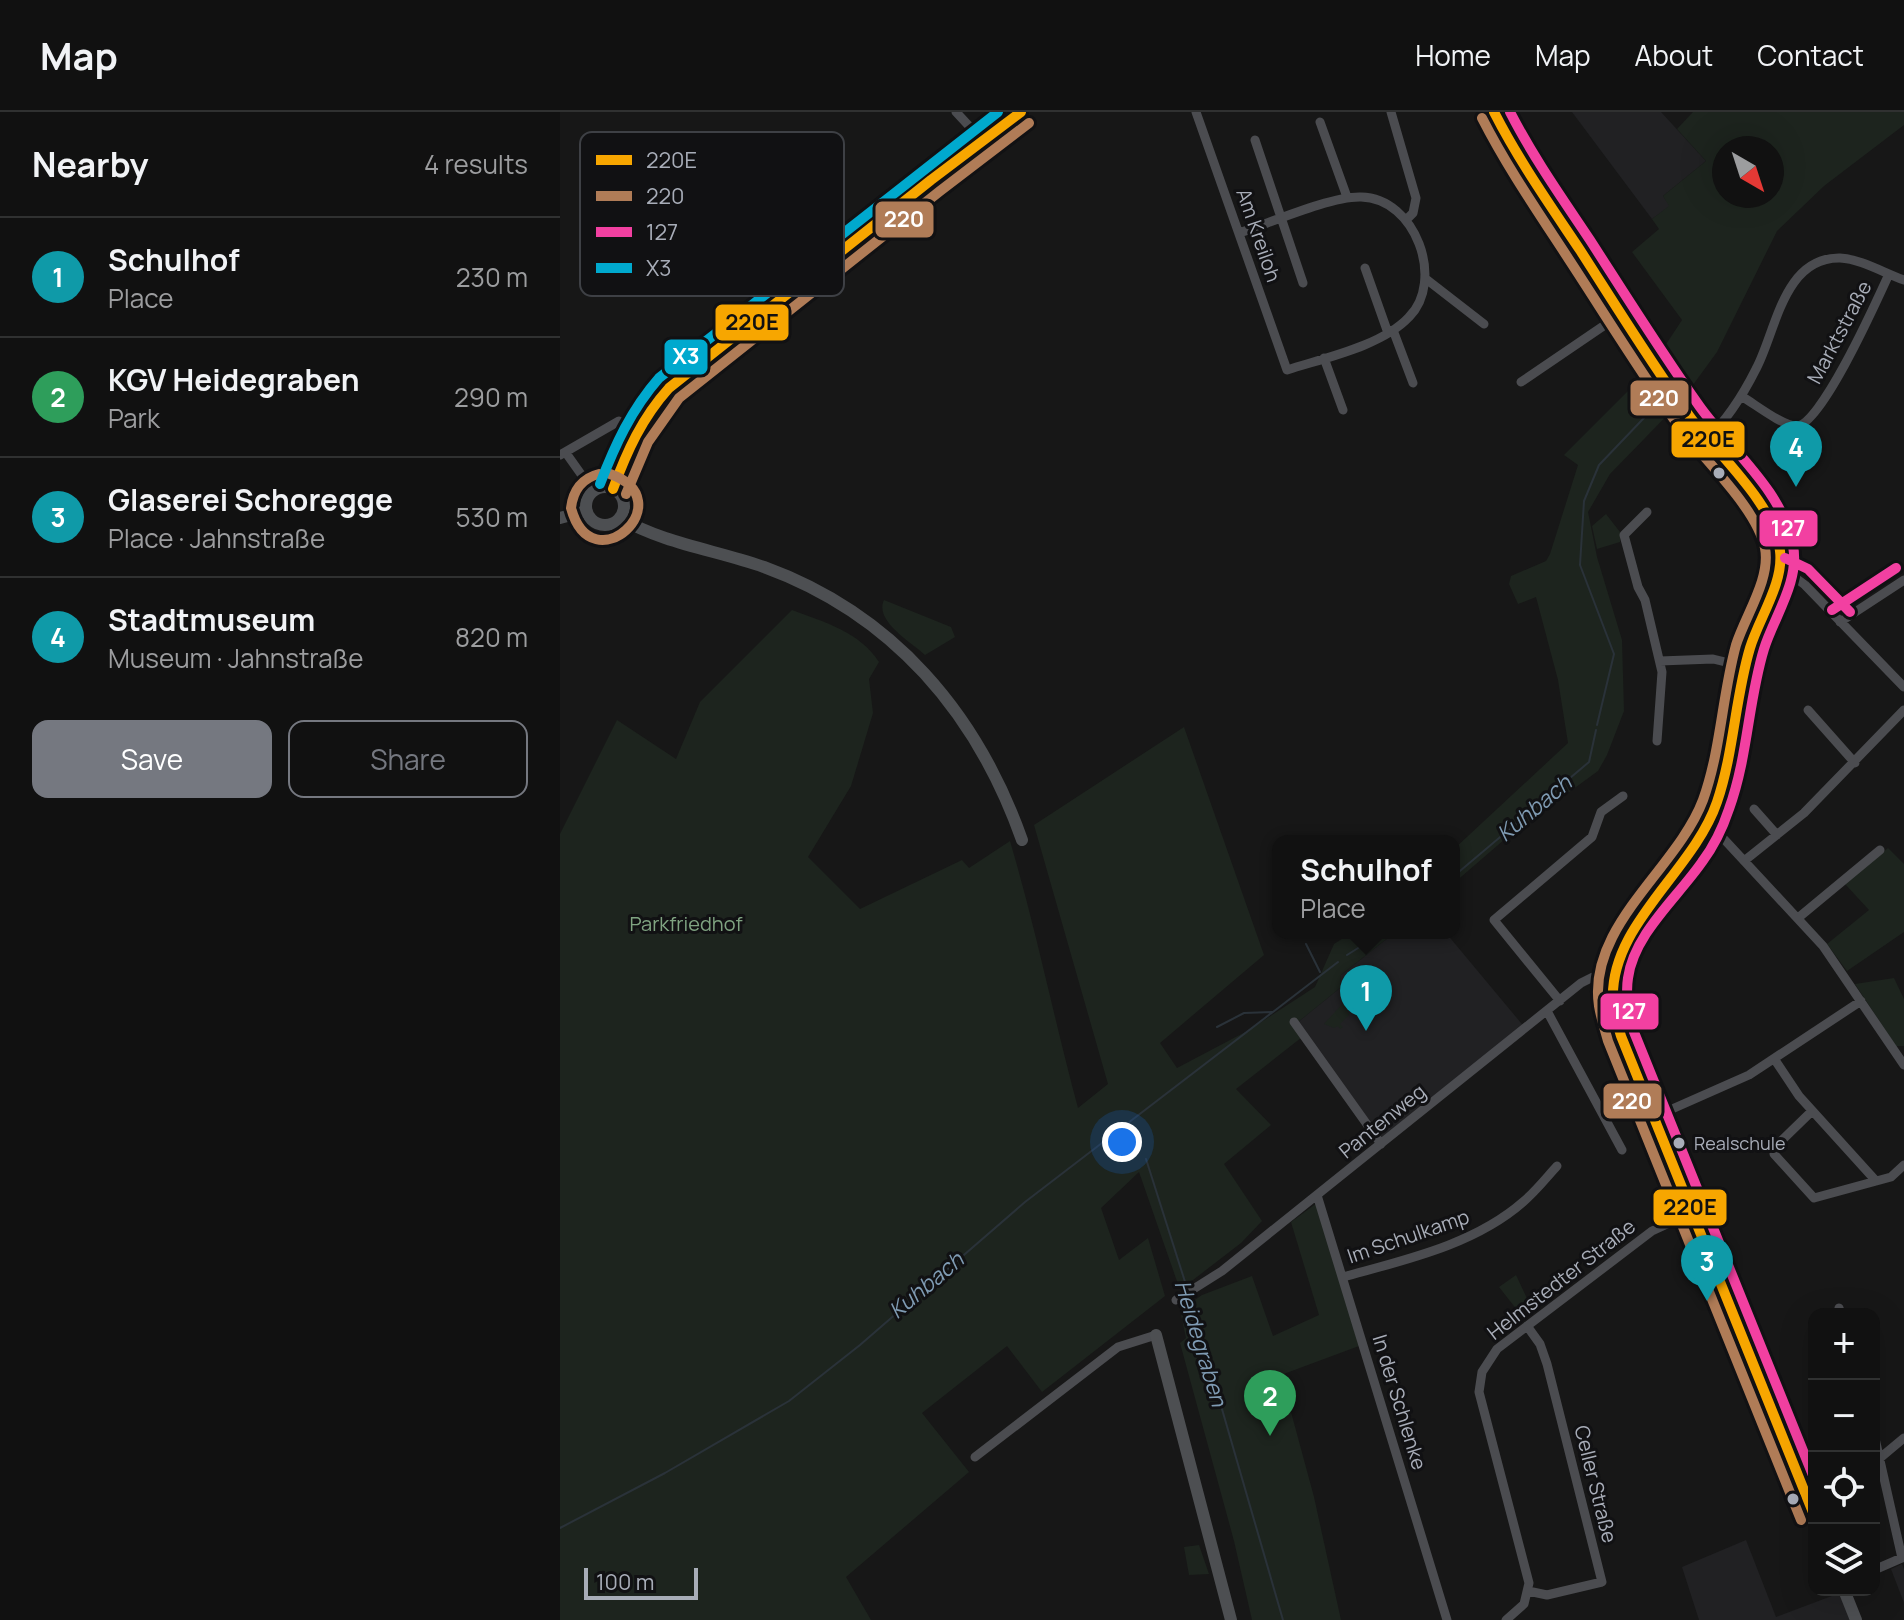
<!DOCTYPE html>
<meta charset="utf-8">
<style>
:root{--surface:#111;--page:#1a1a1a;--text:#f1f3f6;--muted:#9c9d9f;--line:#303131;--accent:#757880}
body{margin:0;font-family:Manrope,sans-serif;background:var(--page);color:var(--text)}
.controls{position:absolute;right:24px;bottom:24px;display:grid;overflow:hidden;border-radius:16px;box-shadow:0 8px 32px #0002}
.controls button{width:72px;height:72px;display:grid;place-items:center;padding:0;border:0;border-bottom:2px solid var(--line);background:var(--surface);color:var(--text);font:40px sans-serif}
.compass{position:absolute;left:1152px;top:24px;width:72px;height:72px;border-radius:50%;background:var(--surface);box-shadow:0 8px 32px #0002;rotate:141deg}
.scale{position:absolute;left:24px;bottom:20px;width:114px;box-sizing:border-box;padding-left:8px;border:4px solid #a8adb8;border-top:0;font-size:22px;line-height:28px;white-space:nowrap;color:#a8adb8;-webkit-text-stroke:6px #111113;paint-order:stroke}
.you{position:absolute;left:562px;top:1030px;width:28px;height:28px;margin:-20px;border:6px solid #fff;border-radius:50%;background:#1a73e8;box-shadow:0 0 0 12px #1a73e833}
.badge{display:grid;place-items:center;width:52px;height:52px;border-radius:50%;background:var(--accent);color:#fff;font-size:26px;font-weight:700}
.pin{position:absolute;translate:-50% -66px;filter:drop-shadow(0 2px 4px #0008)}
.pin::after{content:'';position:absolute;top:42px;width:28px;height:24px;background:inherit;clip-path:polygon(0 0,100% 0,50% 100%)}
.popup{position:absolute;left:712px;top:723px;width:188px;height:104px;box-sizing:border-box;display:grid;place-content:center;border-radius:16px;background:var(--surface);filter:drop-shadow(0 2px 6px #0005);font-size:26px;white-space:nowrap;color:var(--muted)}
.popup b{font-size:30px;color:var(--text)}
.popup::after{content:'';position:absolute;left:50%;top:100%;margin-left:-16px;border:16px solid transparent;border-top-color:var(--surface)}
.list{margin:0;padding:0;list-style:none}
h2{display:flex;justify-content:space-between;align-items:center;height:104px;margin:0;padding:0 32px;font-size:34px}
h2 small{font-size:26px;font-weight:400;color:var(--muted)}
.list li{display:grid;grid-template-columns:52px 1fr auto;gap:24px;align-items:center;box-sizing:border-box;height:120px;padding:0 32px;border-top:2px solid var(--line)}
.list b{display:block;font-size:30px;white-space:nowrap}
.list p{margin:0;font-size:26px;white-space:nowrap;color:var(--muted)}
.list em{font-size:26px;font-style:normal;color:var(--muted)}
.actions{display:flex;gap:16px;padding:24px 32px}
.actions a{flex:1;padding:18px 0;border:2px solid var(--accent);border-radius:16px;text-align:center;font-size:28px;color:var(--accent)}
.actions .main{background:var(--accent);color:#fff}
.icon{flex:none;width:44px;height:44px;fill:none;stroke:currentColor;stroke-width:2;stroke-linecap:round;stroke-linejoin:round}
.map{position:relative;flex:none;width:1344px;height:1508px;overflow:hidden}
header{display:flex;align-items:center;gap:48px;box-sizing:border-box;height:112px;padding:0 40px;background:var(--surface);border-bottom:2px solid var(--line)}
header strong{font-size:38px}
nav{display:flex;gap:44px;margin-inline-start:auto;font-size:28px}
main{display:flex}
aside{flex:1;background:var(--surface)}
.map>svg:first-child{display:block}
</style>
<header>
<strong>Map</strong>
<nav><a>Home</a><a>Map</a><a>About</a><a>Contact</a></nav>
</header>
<main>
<aside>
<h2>Nearby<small>4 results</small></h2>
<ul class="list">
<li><span class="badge" style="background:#0f9aa8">1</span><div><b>Schulhof</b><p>Place</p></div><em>230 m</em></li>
<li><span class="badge" style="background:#2e9e5b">2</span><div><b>KGV Heidegraben</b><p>Park</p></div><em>290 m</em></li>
<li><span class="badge" style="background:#0f9aa8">3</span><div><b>Glaserei Schoregge</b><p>Place · Jahnstraße</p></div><em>530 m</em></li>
<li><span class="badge" style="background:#0f9aa8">4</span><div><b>Stadtmuseum</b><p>Museum · Jahnstraße</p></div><em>820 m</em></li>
</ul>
<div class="actions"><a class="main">Save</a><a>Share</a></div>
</aside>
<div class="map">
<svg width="1344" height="1508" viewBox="0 0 1344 1508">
<rect width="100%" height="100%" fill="#171717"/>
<path fill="#212123" d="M1012,0h89l45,49 -43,35 7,10 -18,13z
M834,821h52l80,96 -144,115 -84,-122 42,-34 1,-13z
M1186,1428l30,77 69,-26 11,29h-157l-17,-53z
M1342,1452l2,5v34l-13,-34z"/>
<path fill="#1d241e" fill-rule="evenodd" d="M1133,0h211v13l-80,61 -47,45 -60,121 -35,48 -72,74 -22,38 9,45 25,83 2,71 -17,44 -9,16 -93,68 -51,44v-34l114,-106 -10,-63 -22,-83 -18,7 -9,-20 2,-8 35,-15 4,-7 28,-89 -14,-10 85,-85 33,-50 -50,-68 27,-23 -7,-10 17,-13 -6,-10 43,-35 -29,-32zM1164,36h48v48h-48z
M1046,402l14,18v10l-23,7 -5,-23z
M324,488l67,27 4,10 -30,18c-14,-13 -51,-34 -41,-55z
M232,498c32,12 68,22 87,52l-10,17 4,34 -22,73 -43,71 52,52 102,-49 7,8 41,-27c26,88 44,178 68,267l30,-24 -74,-259 150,-98 80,228 -104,88 17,25 72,-38 66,-43 19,-43 17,-11h43l-53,42 -1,13 -42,34 8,12 -70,55 35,36 -47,39 38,57 -21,22 -61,47 -41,-118 -38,36 18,52 29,-22 17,58 -123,96 -35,-46 -85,67 47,59 -123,105 25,43h-311v-786l57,-114 59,39 24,-57z
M1328,736l16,16v68l-57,39 -20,-27 42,-34 -24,-26z
M1334,866l10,21v47h-8l-41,-62z
M785,889l4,14 -9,9 3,3 -3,2 -2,-3 -4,2 -10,-4z
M757,1091l42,143 -78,29 33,122 27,123h-89l-18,-79 -54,-198 6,-5 -6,-28 22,-15 50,-19 21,60 46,-21 -28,-93z
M956,1163l15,32 -10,8 -22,-28z
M639,1433l10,29 -20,1 -5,-28z"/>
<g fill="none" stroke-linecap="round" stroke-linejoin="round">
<path stroke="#2a3239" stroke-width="2" d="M1037,613l17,-71 -34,-89 4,-64 15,-36 65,-68
M894,764l135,-114 7,-32
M746,832l14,28
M787,843l35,-22
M657,915l27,-14 28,-1
M586,1047l41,129
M629,1183l94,325
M0,1416l105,-55 124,-72 71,-56 165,-143 313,-240"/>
<path stroke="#4b4c50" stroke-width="9" d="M396,0l26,28
M636,0l91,258c37,-12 95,-24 122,-53 36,-36 7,-119 -48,-120 -30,-1 -91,26 -122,36
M831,0l25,86 -3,15 -6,6
M760,10l27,75
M695,28l48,143
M805,156l23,65
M866,167l58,45
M833,218l20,53
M764,246l19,52
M961,270l100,-68
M1181,284c14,8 40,29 55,30 24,2 82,-128 93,-152
M1146,328c21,-20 37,-45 50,-71 20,-37 27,-112 84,-111 21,1 44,15 64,22
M6,341l27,38
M0,343l59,-34
M1087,400l-23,23 14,52 7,13 17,72 -5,69
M1219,459l14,5 12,9 99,102
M1280,510l64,-42
M1100,549l53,-2 33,8
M1248,598l47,53
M1194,697l23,26
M1149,711l114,123 81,119
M1184,749l60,-48 100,-103
M1238,806l82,-68
M1000,889l-66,-81 98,-83 9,-25 22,-16
M987,899l75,139
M734,910l87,122
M1215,948l24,36 77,85
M1252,999l-37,36 -1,7 40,44 77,-21 13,-12
M1094,1005l95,-42 112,-74
M757,1083l130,425
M783,1165c61,-17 131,-32 180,-75 13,-11 23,-24 34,-36
M616,1188l46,-29 359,-288 12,-6h18
M1279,1196l2,6
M967,1214l13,18 7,20 55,218 -55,13 -19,-4
M1314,1322l28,124
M415,1345l143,-110 38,-12
M1320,1346l24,-20
M1314,1458l30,-13
M946,1508l18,-16 5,-21 -50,-191 3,-20 15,-23 155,-118 39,-18"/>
<path stroke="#4d4f52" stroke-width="12" d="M934,0c23,47 54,90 83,134 37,57 74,115 113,171 24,34 88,97 90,134 2,27 -14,51 -23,75 -24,64 -20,136 -49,199 -36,76 -124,116 -87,211l193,479
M26 394a19 19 0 1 1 38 0a19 19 0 1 1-38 0Z
M53,377c15,-41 26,-69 56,-101l262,-208 90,-68
M0,406l26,-7
M60,406c45,26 96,32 144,49 129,47 213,146 258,273
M596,1223l75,285
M1284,1478l12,30"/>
<g stroke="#111113" stroke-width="16">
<path id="bus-1" d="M934,0c25,49 56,93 86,138 36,56 71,113 110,167 27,37 85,87 90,134 4,32 -21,67 -30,97 -15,50 -16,104 -33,154 -24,70 -108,123 -104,199 0,11 5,24 8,35l193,479
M53,377c14,-38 29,-71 56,-101l262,-208 90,-68"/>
</g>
<g stroke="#111113" stroke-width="16">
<path id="bus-2" d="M922,6c25,49 56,94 86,140 36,55 71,112 110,167 25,34 79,83 87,123 6,31 -20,68 -29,97 -14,51 -15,105 -33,155 -26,69 -116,126 -104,206 2,12 6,24 9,35l193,479
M39,362c-17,4 -26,17 -28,34 21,78 113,-8 39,-34
M66,382l22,-52 31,-44 261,-207 89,-68"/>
</g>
<g stroke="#111113" stroke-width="16">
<path id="bus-3" d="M950,0c23,45 52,86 80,128 36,56 71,112 110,167 31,43 83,84 93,139 7,35 -19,71 -29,103 -16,52 -16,108 -35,160 -6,18 -15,37 -27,53 -25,36 -68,72 -74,116 -3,19 2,36 6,54l180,446
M1225,446l23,11 42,43
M1272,498l64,-42"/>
</g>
<g stroke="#111113" stroke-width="16">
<path id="bus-4" d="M40,372c15,-39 31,-74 59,-106l339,-266"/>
</g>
<use href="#bus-1" stroke="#f7a600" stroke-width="10"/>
<use href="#bus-2" stroke="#b07c57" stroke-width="10"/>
<use href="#bus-3" stroke="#f240a1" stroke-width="10"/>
<use href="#bus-4" stroke="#00a9ce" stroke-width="10"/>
</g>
<g fill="#a8adb8" stroke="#111113" stroke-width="3">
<circle cx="1159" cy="361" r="7"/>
<circle cx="1119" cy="1031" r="7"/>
<circle cx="1233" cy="1387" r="7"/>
</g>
<g text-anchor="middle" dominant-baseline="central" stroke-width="6" stroke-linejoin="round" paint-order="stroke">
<g font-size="18" fill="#a8adb8" stroke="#111113" text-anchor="start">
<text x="1134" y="1031">Realschule</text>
</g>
<g font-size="20" fill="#a8adb8" stroke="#111113">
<text transform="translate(699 123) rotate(71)">Am Kreiloh</text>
<text transform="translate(1279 220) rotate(-62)">Marktstraße</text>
<text transform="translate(822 1009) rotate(-39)">Pantenweg</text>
<text transform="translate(848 1124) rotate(-19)">Im Schulkamp</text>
<text transform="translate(1001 1167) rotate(-38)">Helmstedter Straße</text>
<text transform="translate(840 1290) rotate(73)">In der Schlenke</text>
<text transform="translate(1036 1372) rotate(76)">Celler Straße</text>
</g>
<g font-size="20" fill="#7fa381" stroke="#111113">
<text x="126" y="811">Parkfriedhof</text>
</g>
<g font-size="22" font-style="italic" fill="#7f9bb3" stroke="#111113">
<text transform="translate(974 696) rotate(-40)">Kuhbach</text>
<text transform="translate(366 1173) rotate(-40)">Kuhbach</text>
<text transform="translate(641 1231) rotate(73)">Heidegraben</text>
</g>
</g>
<rect x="20" y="20" width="264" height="164" rx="12" fill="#111113" stroke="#3e4045" stroke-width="2"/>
<rect x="36" y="43" width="36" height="10" fill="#f7a600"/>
<rect x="36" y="79" width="36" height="10" fill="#b07c57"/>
<rect x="36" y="115" width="36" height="10" fill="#f240a1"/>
<rect x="36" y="151" width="36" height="10" fill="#00a9ce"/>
<g font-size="22" fill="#a8adb8">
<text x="86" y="56">220E</text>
<text x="86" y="92">220</text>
<text x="86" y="128">127</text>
<text x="86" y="164">X3</text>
</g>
<g stroke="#111113" stroke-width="3">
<rect x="314" y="88" width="61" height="39" rx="8" fill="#b07c57"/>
<rect x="154" y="191" width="76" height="39" rx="8" fill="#f7a600"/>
<rect x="103" y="226" width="46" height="38" rx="8" fill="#00a9ce"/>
<rect x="1069" y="267" width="61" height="38" rx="8" fill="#b07c57"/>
<rect x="1110" y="308" width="76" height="39" rx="8" fill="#f7a600"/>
<rect x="1198" y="397" width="61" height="39" rx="8" fill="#f240a1"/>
<rect x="1039" y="880" width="61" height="39" rx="8" fill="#f240a1"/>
<rect x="1042" y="970" width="61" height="38" rx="8" fill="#b07c57"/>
<rect x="1092" y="1076" width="76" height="39" rx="8" fill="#f7a600"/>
</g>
<g font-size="22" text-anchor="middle" font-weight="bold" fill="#fff">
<text x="344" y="115">220</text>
<text x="126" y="252">X3</text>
<text x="1099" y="294">220</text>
<text x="1228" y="424">127</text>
<text x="1069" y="907">127</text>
<text x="1072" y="997">220</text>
</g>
<g font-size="22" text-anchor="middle" font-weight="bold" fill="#111">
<text x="192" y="218">220E</text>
<text x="1148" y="335">220E</text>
<text x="1130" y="1103">220E</text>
</g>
</svg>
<div class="controls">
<button>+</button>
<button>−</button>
<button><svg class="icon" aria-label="locate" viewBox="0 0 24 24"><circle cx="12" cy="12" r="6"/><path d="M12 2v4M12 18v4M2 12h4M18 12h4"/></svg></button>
<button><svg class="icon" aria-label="layers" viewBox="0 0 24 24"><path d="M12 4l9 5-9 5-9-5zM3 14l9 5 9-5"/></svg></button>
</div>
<svg class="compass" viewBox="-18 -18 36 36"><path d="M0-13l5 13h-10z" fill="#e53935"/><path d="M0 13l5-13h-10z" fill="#9c9d9f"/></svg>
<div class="scale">100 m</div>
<div class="you"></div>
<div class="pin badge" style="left:806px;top:919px;background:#0f9aa8">1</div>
<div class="popup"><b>Schulhof</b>Place</div>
<div class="pin badge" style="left:710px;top:1324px;background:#2e9e5b">2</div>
<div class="pin badge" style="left:1147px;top:1189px;background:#0f9aa8">3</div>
<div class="pin badge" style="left:1236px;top:375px;background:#0f9aa8">4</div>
</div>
</main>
